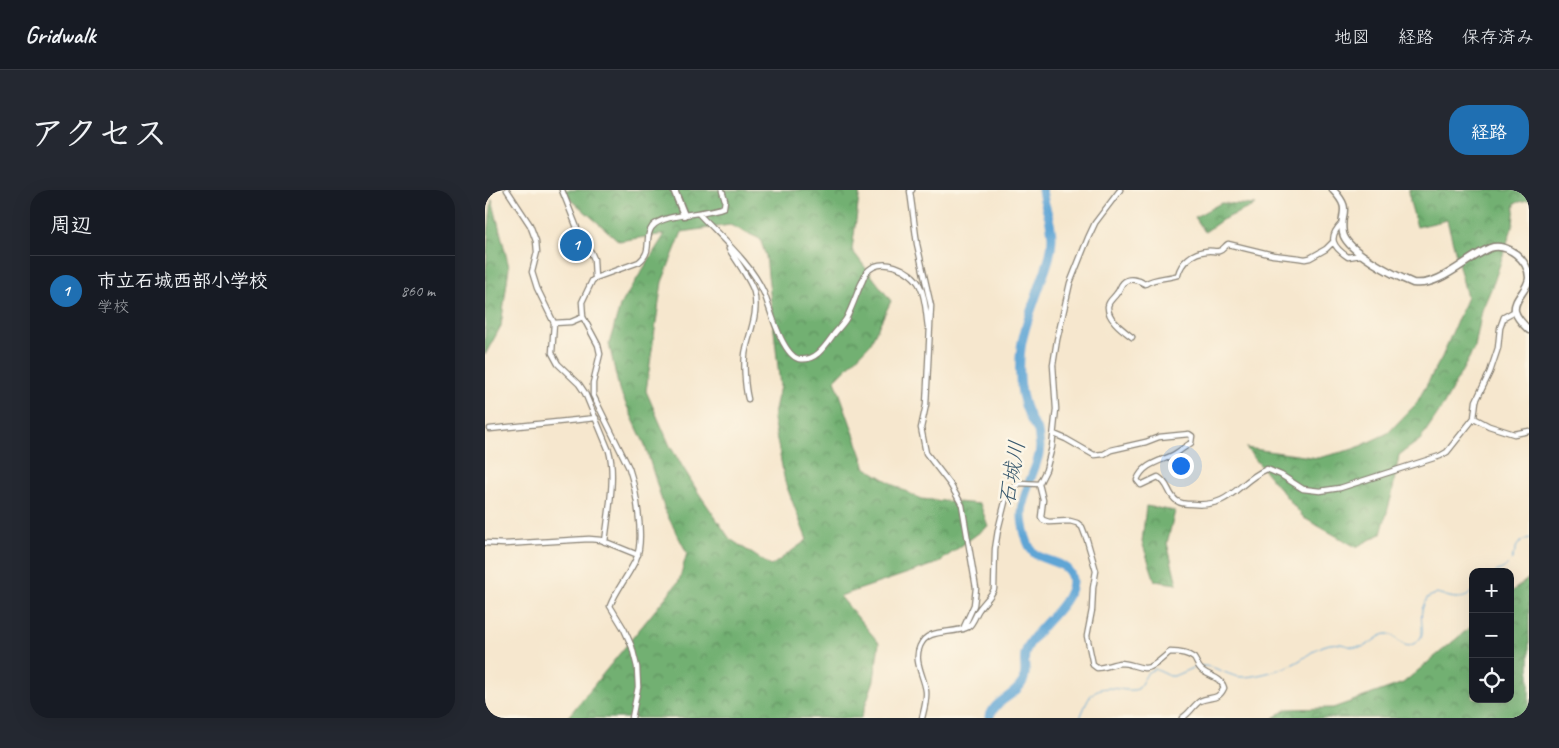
<!DOCTYPE html>
<html lang="ja">
<meta charset="utf-8">
<style>
:root{--surface:#171b24;--page:#242831;--text:#f1f3f6;--muted:#9ea1a6;--line:#363941;--accent:#1f6fb2}
body{margin:0;font-family:Caveat,"Klee One",sans-serif;background:var(--page);color:var(--text)}
.controls{position:absolute;right:15px;bottom:15px;display:grid;overflow:hidden;border-radius:10px;box-shadow:0 5px 20px #0002}
.controls button{width:45px;height:45px;display:grid;place-items:center;padding:0;border:0;border-bottom:1px solid var(--line);background:var(--surface);color:var(--text);font:25px sans-serif}
.you{position:absolute;left:695px;top:275px;width:18px;height:18px;margin:-12px;border:4px solid #fff;border-radius:50%;background:#1a73e8;box-shadow:0 0 0 8px #1a73e833}
.badge{display:grid;place-items:center;width:32px;height:32px;border-radius:50%;background:var(--accent);color:#fff;font-size:16px;font-weight:700}
.pin{position:absolute;translate:-50% -50%;border:2px solid #fff;box-shadow:0 1px 5px #0006}
.list{margin:0;padding:0;list-style:none}
h2{display:flex;justify-content:space-between;align-items:center;height:65px;margin:0;padding:0 20px;font-size:21px}
h2 small{font-size:16px;font-weight:400;color:var(--muted)}
.list li{display:grid;grid-template-columns:32px 1fr auto;gap:15px;align-items:center;box-sizing:border-box;height:70px;padding:0 20px;border-top:1px solid var(--line)}
.list b{display:block;font-size:19px;white-space:nowrap}
.list p{margin:0;font-size:16px;white-space:nowrap;color:var(--muted)}
.list em{font-size:16px;font-style:normal;color:var(--muted)}
.icon{flex:none;width:28px;height:28px;fill:none;stroke:currentColor;stroke-width:2;stroke-linecap:round;stroke-linejoin:round}
.map{position:relative;flex:none;width:1044px;height:528px;overflow:hidden;border-radius:20px}
header{display:flex;align-items:center;gap:30px;box-sizing:border-box;height:70px;padding:0 25px;background:var(--surface);border-bottom:1px solid var(--line)}
header strong{font-size:24px}
nav{display:flex;gap:28px;margin-inline-start:auto;font-size:18px}
.intro{display:flex;align-items:center;justify-content:space-between;box-sizing:border-box;height:120px;padding:0 30px}
h1{margin:0;font-size:35px}
.button{padding:12px 22px;border-radius:20px;background:var(--accent);color:#fff;font-size:18px;font-weight:700}
main{display:flex;gap:30px;padding:0 30px}
aside{flex:1;background:var(--surface);border-radius:20px;box-shadow:0 5px 20px #0002}
.map>svg:first-child{display:block}
</style>
<header>
<strong>Gridwalk</strong>
<nav><a>地図</a><a>経路</a><a>保存済み</a></nav>
</header>
<div class="intro"><h1>アクセス</h1><a class="button">経路</a></div>
<main>
<aside>
<h2>周辺<small></small></h2>
<ul class="list">
<li><span class="badge">1</span><div><b>市立石城西部小学校</b><p>学校</p></div><em>860 m</em></li>
</ul>
</aside>
<div class="map">
<svg width="1044" height="528" viewBox="0 0 1044 528">
<defs>
<pattern id="forest-crowns" width="20" height="18" patternUnits="userSpaceOnUse" patternTransform="scale(1.25)"><rect width="20" height="18" fill="#72b072"/><path d="M2 6a3 3 0 1 1 6 0M12 15a3 3 0 1 1 6 0" fill="none" stroke="#5d8e5d"/></pattern>
</defs>
<rect width="100%" height="100%" fill="#fcf5e5"/>
<filter id="ink" filterUnits="userSpaceOnUse"><feTurbulence type="fractalNoise" baseFrequency=".02" numOctaves="2"/><feDisplacementMap in="SourceGraphic" scale="10" xChannelSelector="R" yChannelSelector="G"/><feConvolveMatrix kernelMatrix="1 2 1 2 8 2 1 2 1" color-interpolation-filters="sRGB"/></filter>
<filter id="wash" filterUnits="userSpaceOnUse"><feTurbulence type="fractalNoise" baseFrequency=".0096" numOctaves="4" result="noise"/><feDisplacementMap in="SourceGraphic" scale="20" xChannelSelector="R" yChannelSelector="G"/><feGaussianBlur stdDeviation="1.12" result="paint"/><feColorMatrix in="noise" values="0 0 0 0 0 0 0 0 0 0 0 0 0 0 0 0 0 1.4 0 .05"/><feComposite in="paint" operator="in"/></filter>
<g filter="url(#wash)">
<rect width="100%" height="100%" fill="#f6e7ce"/>
<path fill="url(#forest-crowns)" stroke="#476647" fill-rule="evenodd" d="M75,0h300l-8,60 39,51 -21,43 -35,36 31,88 35,21 20,10 59,5 8,22 -50,37 -98,33 39,47 -5,37 -13,38h-294l112,-137 8,-28 -22,-42 -20,-66 -26,-56 -10,-45 11,-38 45,-72 -46,7zM245,35l30,14 6,17 14,130 -7,33 12,63 22,58 -36,26 -41,-27 -32,-47 -28,-46 -24,-55 16,-109 20,-50z
M924,0h120v10l-14,3 -2,22 -19,57 -12,28 -7,37 -31,57 -24,36 -21,15 -7,39 -11,40 -25,13 -52,-29 -58,-70 72,10 36,-9 34,-16 28,-29 26,-47 25,-60 -20,-77 -30,7 -7,-25z
M7,9l17,68 -8,59 -16,29c0,-52 0,-106 7,-156z
M736,13l34,2 -33,15 -17,12 -10,-15z
M661,316l29,5 -8,32 10,41 -22,-3 -13,-39z
M1044,388v140h-256l14,-9 46,-1 70,-25 70,-58v74h37v-106z"/>
<g fill="none" stroke-linecap="round" stroke-linejoin="round">
<path stroke="#5ea5d5" stroke-width="1" d="M1011,382l8,-4 7,-7 6,-15 4,-5 8,-3
M716,476c16,-1 28,12 44,11 14,-1 40,-8 52,-15 9,-5 16,-12 26,-16 18,-7 24,3 38,1 10,-1 20,-17 31,-12 3,2 4,4 6,6 3,2 6,4 10,5 22,-7 11,-19 14,-36 1,-4 3,-8 5,-12l10,-5c12,4 26,10 36,-2
M595,528c10,-23 11,-33 39,-29 7,1 12,2 19,0l10,-17 7,-3 15,7h4l23,-10"/>
<path stroke="#5ea5d5" stroke-width="9" d="M504,528c7,-20 23,-19 33,-35 6,-9 1,-19 3,-29 1,-5 4,-10 7,-14 11,-17 39,-37 40,-58 0,-21 -25,-19 -37,-28 -8,-6 -13,-29 -13,-39 0,-9 3,-20 6,-29 4,-13 12,-26 12,-40 -1,-4 -1,-11 -2,-15 -2,-4 -6,-8 -8,-13 -10,-21 -12,-47 -9,-70 3,-22 13,-45 20,-66 5,-14 11,-28 11,-44 0,-17 -8,-32 -10,-48"/>
</g>
</g>
<g filter="url(#ink)">
<g fill="none" stroke-linecap="round" stroke-linejoin="round">
<g stroke="#898275" stroke-width="7">
<path id="street" d="M22,0l23,35 6,16 1,11 -5,20 5,16 17,35 -2,30 6,11 21,20 6,9 24,58c7,25 -1,64 -4,91
M77,0l19,48 10,14 3,7 1,19
M427,0l-2,1 7,53 14,62 -5,99 -5,23 5,25 24,31 12,21 14,83 -2,17 -11,24
M635,0l-25,33 -7,15 -18,45 -13,57 -4,25 3,44 -4,38 -6,23 -7,14 4,16 -2,17 2,3 6,2 21,-1 7,2 5,4 5,13 9,31 -3,17 -1,22 -5,26 6,29 4,3c8,0 15,-4 23,-5 9,0 15,4 24,5 9,1 19,-11 26,-16 8,0 18,1 24,6 3,4 4,10 9,13 8,6 18,6 21,17 -6,13 -13,8 -24,13 -7,5 -11,13 -18,17
M214,24c22,24 52,49 65,79 6,15 18,62 35,66 17,3 27,-14 35,-25 4,-5 9,-10 12,-15 6,-11 10,-24 15,-35 2,-3 3,-8 5,-11 14,-18 46,-4 54,13 6,12 6,29 8,41
M857,33c-15,15 -9,24 6,34l13,-2
M244,59c7,11 22,32 25,43 5,20 -4,39 -8,57 -3,12 -1,38 2,50
M69,133l17,-1 12,-5
M647,147c-9,-7 -25,-18 -24,-31 1,-6 6,-8 9,-13 3,-3 3,-7 6,-10 6,-6 16,-3 22,1 11,-7 22,-5 33,-9 3,-13 15,-23 29,-24 4,-1 8,1 12,0 4,-1 6,-5 9,-7l45,11 26,3 6,1 5,-1 16,-9 7,-7
M989,228l15,8 25,8 15,-3
M5,239l106,-11
M569,244l12,5 28,16 10,-1 7,-4 35,-8 13,-5 30,-3 3,2 -1,7c-7,4 -13,10 -20,13 -14,6 -28,9 -34,24l4,5 17,-8c12,7 9,17 19,24 4,3 9,3 15,3 40,4 45,-22 75,-35l14,6 22,14 17,2 20,-3 100,-32 7,-4 27,-34 2,-17 14,-29 8,-24 2,-20 4,-11 11,-6
M0,353l20,1 84,-5 12,1 37,15
M147,528l6,-31 -1,-20 -5,-20 -8,-18 -14,-23c6,-16 19,-31 26,-47 9,-19 0,-70 -7,-91l-36,-73v-12l7,-29 -2,-9 -15,-28 -1,-15 10,-21 3,-3 44,-16c15,-12 4,-23 13,-35 11,-14 54,-12 72,-20l1,-7 -3,-10
M437,528c2,-8 5,-18 4,-27 -2,-15 -13,-30 -6,-45 8,-19 32,-11 48,-19 5,-3 7,-11 10,-16 5,-8 13,-14 16,-22l1,-40 3,-19 8,-32 4,-8 10,-7 19,1"/>
</g>
<g stroke="#898275" stroke-width="9">
<path id="secondary" d="M189,0l10,25
M848,0c20,21 6,22 10,43 3,18 53,43 70,50 27,4 53,-25 77,-35 17,-6 39,12 39,30 -1,12 -16,21 -14,33 2,8 9,14 14,19"/>
</g>
<use href="#street" stroke="#fff" stroke-width="4.5"/>
<use href="#secondary" stroke="#fff" stroke-width="6"/>
</g>
</g>
<g text-anchor="middle" dominant-baseline="central" stroke-width="5" stroke-linejoin="round" paint-order="stroke">
<g font-size="22" font-style="italic" fill="#3a5a6f" stroke="#fcf5e5">
<text transform="translate(527 283) rotate(-80)">石城川</text>
</g>
</g>
</svg>
<div class="controls">
<button>+</button>
<button>−</button>
<button><svg class="icon" aria-label="locate" viewBox="0 0 24 24"><circle cx="12" cy="12" r="6"/><path d="M12 2v4M12 18v4M2 12h4M18 12h4"/></svg></button>
</div>
<div class="you"></div>
<div class="pin badge" style="left:91px;top:55px">1</div>
</div>
</main>
